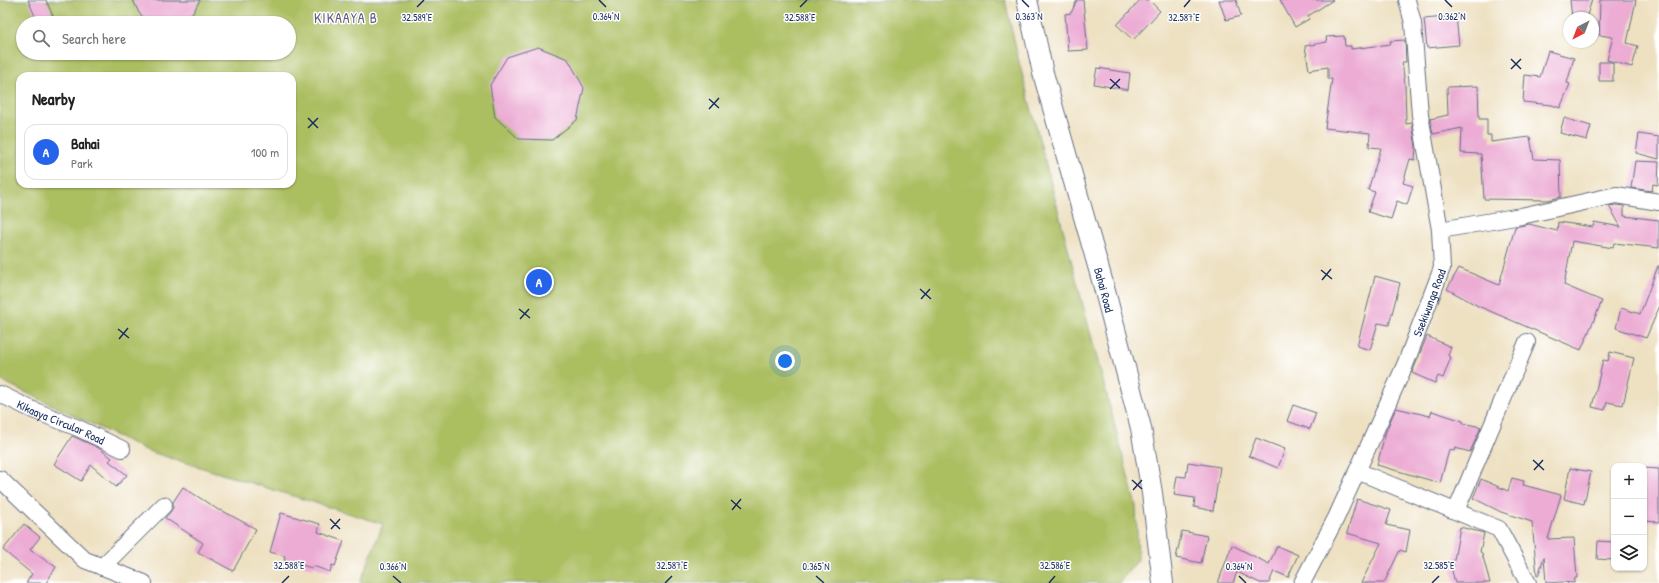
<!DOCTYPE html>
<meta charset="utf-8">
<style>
:root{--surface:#fff;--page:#f6f6f6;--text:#222;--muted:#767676;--line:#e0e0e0;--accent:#2563eb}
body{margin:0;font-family:"Patrick Hand",sans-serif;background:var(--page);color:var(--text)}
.controls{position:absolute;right:12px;bottom:12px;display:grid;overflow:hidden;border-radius:8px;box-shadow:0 1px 3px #0004}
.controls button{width:36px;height:36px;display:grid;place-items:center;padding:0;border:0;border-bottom:1px solid var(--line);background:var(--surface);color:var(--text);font:20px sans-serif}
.compass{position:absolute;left:1563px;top:12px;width:36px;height:36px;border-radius:50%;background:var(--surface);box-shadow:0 1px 3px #0004;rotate:222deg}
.you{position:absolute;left:785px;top:361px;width:14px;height:14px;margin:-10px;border:3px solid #fff;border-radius:50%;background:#1a73e8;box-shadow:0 0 0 6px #1a73e833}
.badge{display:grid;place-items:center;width:26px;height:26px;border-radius:50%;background:var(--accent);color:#fff;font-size:13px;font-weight:700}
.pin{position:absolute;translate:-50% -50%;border:2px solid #fff;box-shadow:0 1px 4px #0006}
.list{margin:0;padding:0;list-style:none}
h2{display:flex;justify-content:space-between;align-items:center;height:52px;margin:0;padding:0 16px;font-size:17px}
h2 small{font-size:13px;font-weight:400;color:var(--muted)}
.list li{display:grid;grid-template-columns:26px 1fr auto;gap:12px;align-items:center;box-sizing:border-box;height:56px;margin:0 8px 8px;padding:0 8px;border:1px solid var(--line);border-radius:12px}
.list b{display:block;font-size:15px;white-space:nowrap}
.list p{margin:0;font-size:13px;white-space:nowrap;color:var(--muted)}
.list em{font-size:13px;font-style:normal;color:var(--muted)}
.icon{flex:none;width:22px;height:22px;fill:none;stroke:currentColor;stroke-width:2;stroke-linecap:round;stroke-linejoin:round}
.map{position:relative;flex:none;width:1659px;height:583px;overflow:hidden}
.search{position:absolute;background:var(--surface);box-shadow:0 1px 3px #0004;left:16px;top:16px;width:280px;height:44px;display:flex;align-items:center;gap:10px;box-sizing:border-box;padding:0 14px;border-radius:22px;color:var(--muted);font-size:15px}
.panel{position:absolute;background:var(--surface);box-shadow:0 1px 3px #0004;left:16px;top:72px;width:280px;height:116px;border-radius:12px}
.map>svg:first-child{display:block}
</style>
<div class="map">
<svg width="1659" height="583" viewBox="0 0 1659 583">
<rect width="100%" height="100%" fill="#fff"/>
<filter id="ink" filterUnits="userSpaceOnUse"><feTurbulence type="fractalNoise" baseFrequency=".025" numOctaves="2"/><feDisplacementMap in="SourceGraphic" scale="8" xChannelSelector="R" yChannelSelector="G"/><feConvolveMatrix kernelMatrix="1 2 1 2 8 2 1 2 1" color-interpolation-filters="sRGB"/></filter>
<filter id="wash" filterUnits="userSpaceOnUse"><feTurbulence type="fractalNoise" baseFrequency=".012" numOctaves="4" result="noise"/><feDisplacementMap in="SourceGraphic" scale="16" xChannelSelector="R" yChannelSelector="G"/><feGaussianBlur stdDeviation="0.9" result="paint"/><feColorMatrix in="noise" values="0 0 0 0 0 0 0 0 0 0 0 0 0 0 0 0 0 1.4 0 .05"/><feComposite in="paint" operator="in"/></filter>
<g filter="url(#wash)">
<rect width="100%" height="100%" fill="#eee1c2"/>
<path fill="#abbe61" stroke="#637660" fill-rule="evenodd" d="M0,0h1005l14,62 117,444 2,54 -19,23h-759l23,-59 -235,-73 -148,-71zM23,23h266v30h-266zM20,76h272v108h-272z"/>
<g id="blocks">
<path fill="#ecacd4" d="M28,0h18l10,23h-18z
M133,0h67l-7,13 -10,10h-33l-11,-10z
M1077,0h6l5,50 -20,1 -3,-37 6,-1z
M1140,0h9l11,11 -27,29 -16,-15z
M1219,0h17l5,16 -15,4z
M1280,0h53l-25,16 1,3 -14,8z
M1570,0h22l-6,18h-14z
M1600,0h36l-9,43 11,3 -6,21 -25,-7 6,-23 -14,-2z
M1456,16l3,29 -32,3 -3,-29z
M1344,36l1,10h6v3l40,-5 -1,-3 15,-1 1,22h-4l3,22 1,40 6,-1 4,24 -1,13 -5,-1 -7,24 10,3 -6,19 -10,-4 -6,18 -23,-7 7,-20 -7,-2 13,-42 -12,-1 1,-14 -45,-5 7,-49h-4v-12l-19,3 -4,-24 22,-4 -1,-5z
M538,47l30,12 16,29 -7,32 -25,20 -33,-1 -24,-22 -5,-32 17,-28z
M1548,51l26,7 -7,25 3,1 -10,24 -8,-3 -29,-3 2,-27 15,2z
M1599,62h14v19h-14z
M1097,68l33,5 -2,17 -34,-6z
M1478,86l1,33h8v16h4v7l39,-5 4,22 26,1 1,37 -13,3 -64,-1 -3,-45 -20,-1 1,-25 -29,6 -3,-15 18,-4 -1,-28z
M1564,118l27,8 -4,14 -27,-7z
M1639,134l20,3v22l-23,-6z
M1635,161l24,1 -1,23 -5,-1 -1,7 -21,-3z
M1616,205l8,1v10l35,4v28l-45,-5 -1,5 -41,-7 -8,44 38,16 -21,49 -103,-44 -31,-17 12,-21 40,17 16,-58 14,-3 28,7 1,-9 35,5 1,-5 27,5 -12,-21z
M1658,266h1v42l-13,30 -30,-10 5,-20 19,6z
M1375,276l25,7 -11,42 -11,-2 -8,27 -13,-4z
M1427,336l24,11 -3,9 3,1 -8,21 -5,-2 -3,7 -23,-10z
M1610,352l24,6 -11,47 -16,-3 -2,8 -13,-3 11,-47 5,1z
M1293,405l23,8 -6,16 -23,-8z
M1396,408l34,8 2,-5 31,10v2l18,4 -11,25 -15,-4 -1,3 -5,-1 -9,33 -63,-18 9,-34z
M72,436l25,11 15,11 -3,3 18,14 -11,12 -25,-22 -10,16 -27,-17z
M1256,438l29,11 -7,19 -29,-12z
M1188,462l32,5 -7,44 -19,-4 1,-9 -21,-3 3,-19 9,1z
M1570,468l21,4 -7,32 -20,-5z
M1644,468l15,1v53l-15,-1z
M1512,478l12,3 -1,4 38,10 -13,44 26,-1 3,40h-2l-1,5 -12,-1 -16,1 -2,-26 -6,19h-1l-5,-54 -31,-10 -28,-14 8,-19 27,12z
M183,487l37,24 1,-1 35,19 -23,42 -35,-19 5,-9 -38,-25 6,-7 2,-4v-5z
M1357,499l34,11 -5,15 24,5 -4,22 -6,-2 -16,33h-23l20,-40 -34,-10z
M281,513l39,11 -2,8 26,9 -9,25 -3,-1 -2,7 -17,-6 -1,2 -28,-8 1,-4 -15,-4z
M24,524l16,13 -10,13 26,17 -10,16h-20l6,-9 -29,-24z
M1460,527l24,6 -4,19 2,1 8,30h-35l-3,-12z
M1182,531l25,5 -6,27 -25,-5z
M1598,541l16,1v18l-17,-1z
M1232,545l37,19 8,-18 21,9 -10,22 -14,-6 -5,12h-9l-23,-11 -4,11h-15z"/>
</g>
</g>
<g filter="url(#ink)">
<use href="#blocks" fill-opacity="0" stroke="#656d81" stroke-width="1"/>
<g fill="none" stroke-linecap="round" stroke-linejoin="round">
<g stroke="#656d81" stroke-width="18">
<g id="minor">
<path d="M1440,230l81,-14 95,-21 43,7"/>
<path id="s1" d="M0,394l33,16 45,18 44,21"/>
<path d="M1357,471l142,58 29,54"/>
<path d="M0,479l85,81 59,23"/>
<path d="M1456,511l71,-169"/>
<path d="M102,567l62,-62"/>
<path id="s2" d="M1302,583l34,-65 69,-153 37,-97 -2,-38 -20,-115 -7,-92 -6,-23"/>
</g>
</g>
<g stroke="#656d81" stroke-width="22">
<g id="tertiary">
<path id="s3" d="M1027,0l16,73 59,207 39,148 11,65 11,90"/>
</g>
</g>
<use href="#minor" stroke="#fff" stroke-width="16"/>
<use href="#tertiary" stroke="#fff" stroke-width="20"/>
</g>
</g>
<path fill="none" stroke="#1b2f5e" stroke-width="1.5" d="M599,0l7,7M1022,0l7,7M1445,0l7,7M417,7l7,-7M800,7l7,-7M1184,7l6,-7M1511,59l10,10M1511,69l10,-10M1110,79l10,9M1110,89l10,-10M709,99l10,9M709,109l10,-11M308,118l10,10M308,128l10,-10M1321,270l11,9M1322,280l9,-11M920,289l11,10M921,299l9,-10M519,309l11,9M520,319l9,-10M118,329l11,9M119,339l9,-11M1533,460l11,10M1534,470l9,-10M1132,480l10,9M1133,490l9,-10M731,500l10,9M732,510l9,-11M330,519l10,10M331,529l9,-10M393,576l8,7M816,576l8,7M1239,576l7,7M282,583l7,-7M665,583l7,-7M1049,583l6,-7M1432,583l7,-7"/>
<g text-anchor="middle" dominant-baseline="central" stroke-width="3" stroke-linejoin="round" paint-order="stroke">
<g font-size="12" fill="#1b2f5e" stroke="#fff">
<text stroke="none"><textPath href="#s3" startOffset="300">Bahai Road</textPath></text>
<text stroke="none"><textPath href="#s2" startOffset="308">Ssekiwunga Road</textPath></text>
<text stroke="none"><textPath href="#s1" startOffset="67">Kikaaya Circular Road</textPath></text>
</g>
<g font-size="14" letter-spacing="1" fill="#645b87" stroke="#fff">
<text x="346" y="17">KIKAAYA B</text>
</g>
</g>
<g font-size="10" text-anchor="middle" fill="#1b2f5e" stroke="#fff" stroke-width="3" stroke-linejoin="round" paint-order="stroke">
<text x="606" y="20">0.364°N</text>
<text x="1029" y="20">0.363°N</text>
<text x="1452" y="20">0.362°N</text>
<text x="417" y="21">32.589°E</text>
<text x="800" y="21">32.588°E</text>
<text x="1184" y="21">32.587°E</text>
<text x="289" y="569">32.588°E</text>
<text x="672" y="569">32.587°E</text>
<text x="1055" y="569">32.586°E</text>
<text x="1439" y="569">32.585°E</text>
<text x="393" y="570">0.366°N</text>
<text x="816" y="570">0.365°N</text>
<text x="1239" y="570">0.364°N</text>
</g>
</svg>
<div class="controls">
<button>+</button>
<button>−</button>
<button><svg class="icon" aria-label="layers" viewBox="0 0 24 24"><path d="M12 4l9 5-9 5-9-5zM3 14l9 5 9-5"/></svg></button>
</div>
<svg class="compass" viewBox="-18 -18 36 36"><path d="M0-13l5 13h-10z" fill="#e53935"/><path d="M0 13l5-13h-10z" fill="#767676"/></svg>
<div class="you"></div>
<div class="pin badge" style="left:539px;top:282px">A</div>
<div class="search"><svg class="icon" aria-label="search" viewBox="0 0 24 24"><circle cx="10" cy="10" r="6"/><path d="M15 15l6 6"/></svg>Search here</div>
<section class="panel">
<h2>Nearby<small></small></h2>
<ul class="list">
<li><span class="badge">A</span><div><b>Bahai</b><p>Park</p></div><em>100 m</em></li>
</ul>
</section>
</div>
